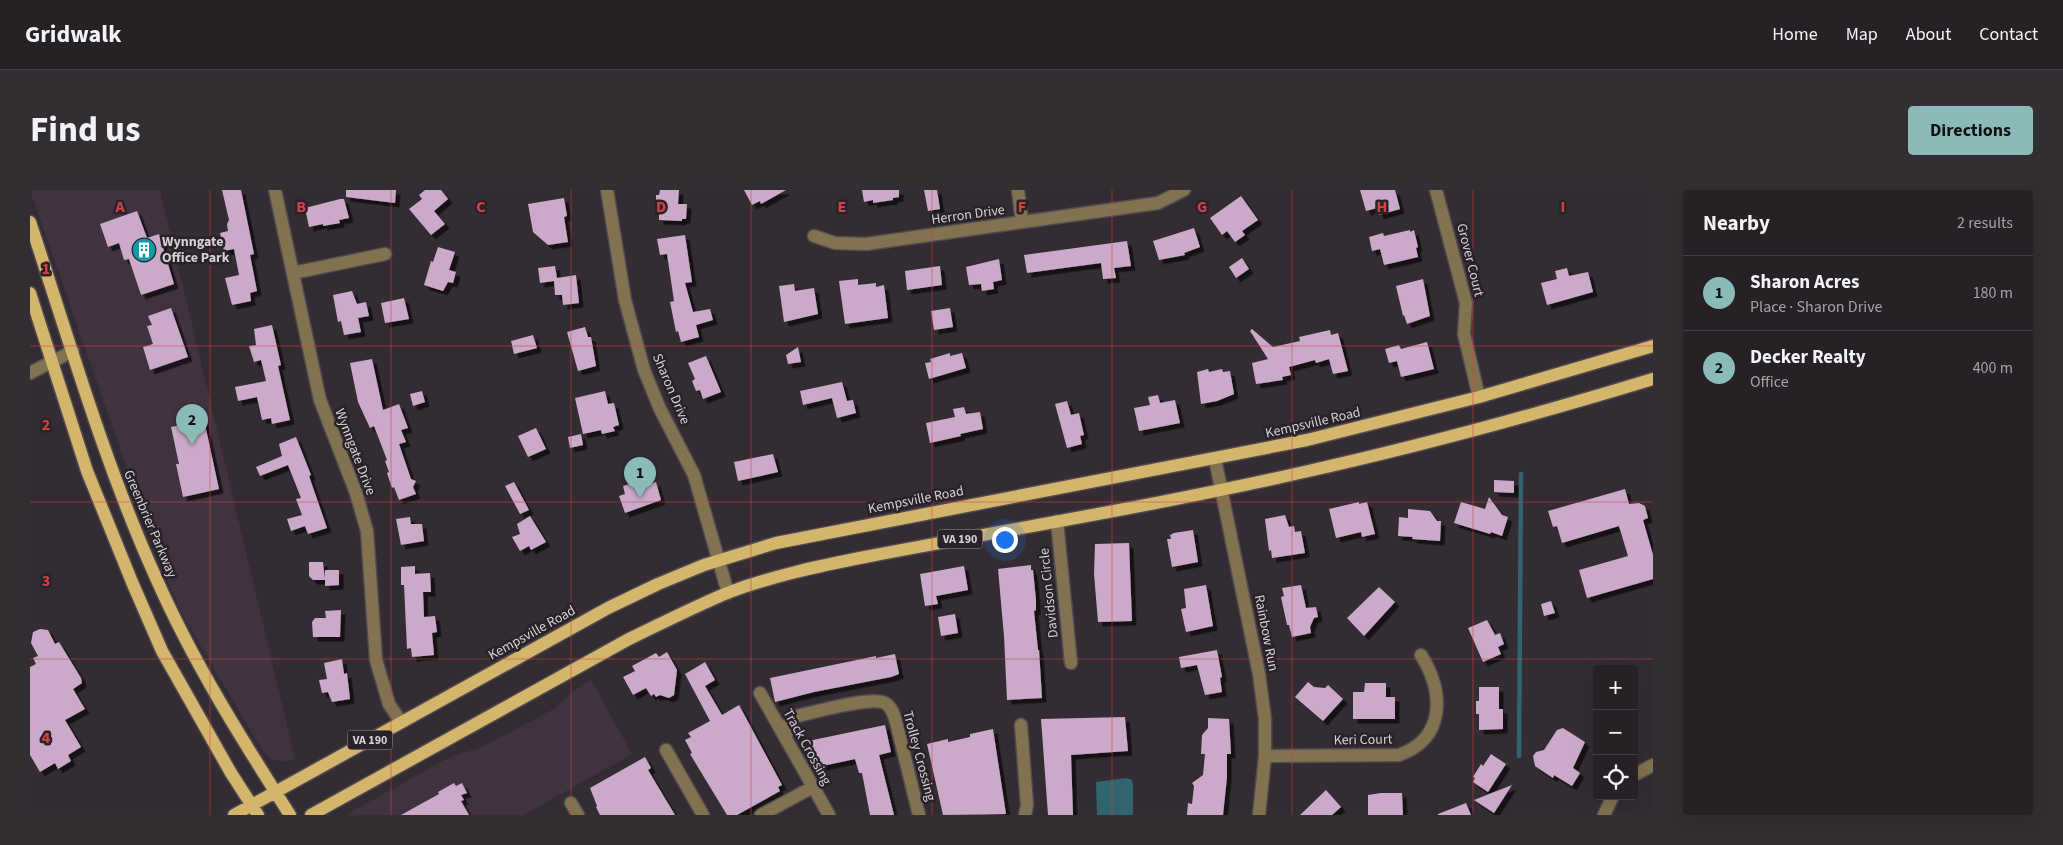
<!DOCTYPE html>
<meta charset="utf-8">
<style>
:root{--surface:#272126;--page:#332e32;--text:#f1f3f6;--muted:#a4a3a7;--line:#433e43;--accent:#8bbbb9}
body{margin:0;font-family:"Source Sans 3",sans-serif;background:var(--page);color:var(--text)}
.controls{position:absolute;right:15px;bottom:15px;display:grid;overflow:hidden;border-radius:5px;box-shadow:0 5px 20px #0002}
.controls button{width:45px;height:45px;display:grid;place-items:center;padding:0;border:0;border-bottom:1px solid var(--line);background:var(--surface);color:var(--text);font:25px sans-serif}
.you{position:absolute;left:974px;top:349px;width:18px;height:18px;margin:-12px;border:4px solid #fff;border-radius:50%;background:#1a73e8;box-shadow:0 0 0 8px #1a73e833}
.badge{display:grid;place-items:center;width:32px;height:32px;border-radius:50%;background:var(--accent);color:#111;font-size:16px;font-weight:700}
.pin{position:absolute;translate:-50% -41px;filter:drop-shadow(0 1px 2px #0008)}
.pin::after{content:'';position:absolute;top:26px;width:18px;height:15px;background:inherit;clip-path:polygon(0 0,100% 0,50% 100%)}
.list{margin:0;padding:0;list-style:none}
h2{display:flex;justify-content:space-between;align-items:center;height:65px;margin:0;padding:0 20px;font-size:21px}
h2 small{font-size:16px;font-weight:400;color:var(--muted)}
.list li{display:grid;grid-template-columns:32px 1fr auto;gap:15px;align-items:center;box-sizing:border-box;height:75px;padding:0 20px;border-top:1px solid var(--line)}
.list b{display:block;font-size:19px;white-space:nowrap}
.list p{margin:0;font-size:16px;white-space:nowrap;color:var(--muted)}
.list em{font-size:16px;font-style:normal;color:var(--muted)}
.icon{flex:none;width:28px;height:28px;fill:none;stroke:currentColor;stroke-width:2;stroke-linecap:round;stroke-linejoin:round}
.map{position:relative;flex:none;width:1623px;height:625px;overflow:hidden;border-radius:5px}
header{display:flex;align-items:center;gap:30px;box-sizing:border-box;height:70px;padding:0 25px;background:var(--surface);border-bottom:1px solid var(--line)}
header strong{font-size:24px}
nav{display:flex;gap:28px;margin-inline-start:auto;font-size:18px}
.intro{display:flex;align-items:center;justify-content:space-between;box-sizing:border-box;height:120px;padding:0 30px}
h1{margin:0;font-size:35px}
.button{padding:12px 22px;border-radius:5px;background:var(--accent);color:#111;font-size:18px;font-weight:700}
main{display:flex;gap:30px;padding:0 30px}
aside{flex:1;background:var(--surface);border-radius:5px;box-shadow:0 5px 20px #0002}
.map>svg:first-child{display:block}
</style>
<header>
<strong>Gridwalk</strong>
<nav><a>Home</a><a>Map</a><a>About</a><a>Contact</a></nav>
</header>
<div class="intro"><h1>Find us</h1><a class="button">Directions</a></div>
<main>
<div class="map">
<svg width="1623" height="625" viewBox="0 0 1623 625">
<defs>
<filter id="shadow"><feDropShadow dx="4.5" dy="4.5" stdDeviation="0" flood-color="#0009"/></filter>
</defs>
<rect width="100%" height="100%" fill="#342c33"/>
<path fill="#40333f" d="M0,0h130l135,569 -10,3 -14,-3 -9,-9 -81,-138 -20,-46z
M561,490l41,74 -108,61h-178l104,-58 32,-10 70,-37 31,-26z"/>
<path fill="#31646f" d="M1096,588l6,2 1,4v31h-36l-1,-33z"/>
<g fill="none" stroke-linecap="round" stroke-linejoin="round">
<path stroke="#31646f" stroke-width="4.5" d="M1489,566l2,-282"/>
</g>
<path fill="#caa9c9" filter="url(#shadow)" d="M192,0h19l13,64 -4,1 7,36 -7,2 1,8 -19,4 -7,-27 14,-3 -5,-26 -10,2 -4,-18 8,-2 -1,-7 2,-4z
M316,0h50l-1,13 -49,-6z
M395,0h16l7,9 -14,12 11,13 -14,11 -22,-26 13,-10 -3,-4z
M630,0h19l-1,14h9l-1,15h-4v2l-23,-1v-9h-3v-16h3z
M714,0h42l-25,14 -1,-3 -8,4z
M832,0h37v7l-6,1v2l-20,3v-3l-9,2z
M894,0h13l3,19 -12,2z
M1330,0h35l5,19 -21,6 -2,-7 -11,3z
M1211,6l17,24 -16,11 3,4 -10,7 -8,-11 -5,4 -12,-17z
M534,8l3,18 -3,1 4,25 -20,3 -15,-13 -5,-28z
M310,9h4l5,19 -10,2 1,3 -17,3v-2l-14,3 -4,-19z
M107,21l10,27 12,-4 15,50 -33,11 -12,-36 -5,1 -5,-17 -11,4 -8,-23z
M1164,38l6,19 -16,6 1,2 -26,5 -6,-19z
M1380,40v2l4,-2 4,17 -2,1 2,9 -34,8 -4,-16 -8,2 -3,-14 14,-4 1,3z
M655,45l7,47 -7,1 8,29 17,-3 3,11 -17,5 3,12 -18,5 -3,-11 -2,1 -6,-30 4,-1 -7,-47 -7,1 -3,-16z
M1097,51l4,25 -17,2 2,10 -13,1 -2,-16 -74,10 -3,-18z
M408,57l17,5 -6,18 7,2 -3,11 -5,-1 -5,9 -19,-6 7,-24 2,1z
M1212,68l7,11 -13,9 -7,-11z
M969,69l3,21 -9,2 1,7 -12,2 -1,-7 -12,1 -3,-18z
M525,76l2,12 19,-3 3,28 -16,2 -1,-10h-7l-1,-14 -14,2 -2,-15z
M910,76l2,19 -35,5 -2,-19z
M1537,78l2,8 19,-4 5,20 -46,13 -6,-22 16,-4 -2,-8z
M828,89v6l18,-2v4l8,-2 4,33 -43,6 -6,-43z
M1393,89l7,37 -23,8 -3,-9 -1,1 -7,-30z
M764,94l1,7 19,-3 4,26 -34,8 -5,-36z
M322,101l5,13 9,-2 3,14 -11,2 3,14 -17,3 -3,-14 -3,1 -5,-27z
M374,108l5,21 -24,4 -4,-20z
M141,118l17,49 -38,13 -7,-23 10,-3 -6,-18 5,-1 -4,-9z
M920,118l3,19 -19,3 -3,-19z
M242,135l9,40 -3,1 12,54 -18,4 -1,-6 -9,2 -5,-23 -19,4 -3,-14 31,-6 -5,-21 -7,2 -5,-16 7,-1 -2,-16z
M555,137l3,10h3l5,29 -18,5 -11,-39z
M1222,139l21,18 27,-6 -1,-4 31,-7 1,5 7,-2 10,38 -15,3 -4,-15 -13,4 -1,-3 -26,7 2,8 -9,2 1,3 -27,4 -4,-21 16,-4 -18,-28z
M503,145l4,13 -23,6 -3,-13z
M1397,152l7,27 -33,8 -4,-16 -8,2 -4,-14 14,-4 2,4z
M768,157l3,15 -13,2 -2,-9z
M920,163v3l12,-3 4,15 -37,11 -4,-16 6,-1 -1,-3z
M676,166l15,36 -18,7 -3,-9 -4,1 -4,-10 3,-2 -7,-16z
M342,169l11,51 16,-6 9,24 -7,2 5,12 -7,2 12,35 5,2 -3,6 3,7 -17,6 -5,-13 -2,1 -5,-15 2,-1 -4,-11 2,-1 -13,-34 -4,2 -12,-26 -8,-39z
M1178,179l1,3 13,-3 1,3 7,-1 4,23 -17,7 -16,3 -4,-32z
M812,192l5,19 6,-1 3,13 -19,5 -5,-20 -29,7 -3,-14z
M392,201l3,11 -12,4 -3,-12z
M575,201l3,13 6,-1 5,22 -6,2 2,4 -13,3 -1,-4 -18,4 -8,-36z
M1128,205l2,8 15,-3 5,23 -41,8 -5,-23 16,-3 -2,-8z
M1037,211l4,14 8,-2 5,22 -4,1 2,8 -15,4 -12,-44z
M934,217l2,7 14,-2 3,17 -23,5 1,2 -31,7 -4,-20 29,-6 -2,-8z
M174,230l15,69 -36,8 -7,-33h3l-8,-37z
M506,238l10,21 -18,8 -10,-21z
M551,244l2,11 -13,3 -2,-11z
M266,247l15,38 -2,1 18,52 -19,6 -3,-8 -14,5 -4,-12 15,-4 -6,-16 5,-1 -13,-33 -28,11 -4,-9 26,-11 -3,-12z
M743,264l5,18 -40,9 -4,-19z
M618,288l2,6 6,-2 5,18 -36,13 -6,-17 6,-2 -2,-8z
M1464,290l20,1v12l-20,-1z
M484,292l15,28 -9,4 -15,-28z
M1595,299l4,15 10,-1 6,3 3,12 -5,2 10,35v24l-66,19 -8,-28 49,-14 -9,-30 -57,17 -5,-17 -4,1 -5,-16z
M1459,307l13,18 6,2 -6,19 -11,-4 -1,2 -36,-11 7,-21 24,7z
M1329,312v2l8,-2 8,32 -13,3 -1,-5 -25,6 -7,-29z
M1378,319l22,2 7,10h4l-1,20 -28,-2 1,-2 -15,-1 1,-19 9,1z
M1255,325l4,12 5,-1 1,6 6,-1 4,22 -33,5 -1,-8 -2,1 -4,-32z
M500,326l16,26 -15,8 -2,-4 -9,5 -8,-14 8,-3 -3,-10z
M380,327l1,7h11l2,17 -23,4 -5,-26z
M1163,340l5,32 -26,5 -5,-28h4l-1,-4 4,-2z
M1099,353l3,78 -34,1 -4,-48 1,-30z
M279,372h14l2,18h-12l-4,-4z
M1001,375v5h2l3,30v10l-2,1 4,39h1l3,48 -35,2 -3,-64 -6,-67z
M385,376v8l15,-1 1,19h-8l1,25 11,-1 2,16 -5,1 2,22 -22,2 -1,-9 -4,1 -3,-64h-3v-18z
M934,376l4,24 -32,6 2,8 -13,2 -5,-32z
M295,380h14v15l-14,1z
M1176,395l7,41 -27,6 -5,-23 5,-1 -2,-19z
M1271,395l5,23 10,-1 2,10 -4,1 -4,9 1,6 -19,4 -3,-12h-2l-6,-28 3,-1 -2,-8z
M1349,397l16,15 -31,34 -17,-18z
M1521,411l4,12 -11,3 -3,-12z
M311,420l-1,27h-27l-1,-15 3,-4h11l-1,-7z
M925,424l3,19 -17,3 -3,-19z
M1457,430l8,15 5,-2 4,11 -6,3 3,7 -18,8 -15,-34z
M10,439l8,1 7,14 4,-2 22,36 1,5 -9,6 12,20 -20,11 16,27 -13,8 3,6 -13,8 -3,-6 -15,9 -10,-17v-88l6,-3 -3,-6 5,-2 -7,-13 2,-11z
M1187,460l5,27 -2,1 2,14 -17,3 -8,-30 -16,3 -2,-11z
M637,462l10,18 -3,25 -5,3 -9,-3 -4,2 -2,-3 -3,2 -5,-8 -13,7 -10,-18 12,-6 -3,-5 24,-13 3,4z
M865,464l4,20 -8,3 -77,15 -39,10 -5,-24 106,-22v2z
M312,469l2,15 3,-1 3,26 -18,3 -4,-10 -6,1 -3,-13 8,-1 -3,-16z
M675,472l10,18 -10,6 17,29 17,-10 43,80 -4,2 2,4 -43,24h-10l-37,-61 2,-1 -7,-13 6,-3 -3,-4 22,-12 -25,-47z
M1278,492l6,5 11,1 3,-3 15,14 -20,22 -28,-24z
M1335,493h21v14h9v22h-42v-27h11z
M1449,497h20v22h4v20l-24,1v-16h-3v-13h3z
M1095,527l3,34 -57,4 2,60h-25l-7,-96z
M1178,528l21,1 2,35h-4v23l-4,38h-36l1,-12 4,1 2,-18 -2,-3 11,-8 2,-21h-4l1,-19 6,-7z
M855,535l6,27 -12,3 15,60h-24l-8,-42h-3l-4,-14 -42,9 -5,-27z
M1533,538l22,14 -12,26 7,5 -8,13 -18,-11 -1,3 -18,-12 -2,-10 3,-4 8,-2 13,-20z
M963,539l13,85 -63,1 -16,-71 21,-5v3l22,-5v-3z
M1461,564l15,10 -18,28 -15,-10 2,-4 -2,-1 8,-13 2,2z
M615,567l6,11 -3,2 27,45h-75l-4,-8 1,-1 -7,-18z
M424,593l2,3 6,-3 5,10 -6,2 3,5 -3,1 8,14h-68l38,-21 -1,-2z
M1482,595l-18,28 -20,-13z
M1296,600l15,17 -9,8h-32z
M1351,603h21l1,22h-35v-20z
M1436,613l5,12h-33v-1z"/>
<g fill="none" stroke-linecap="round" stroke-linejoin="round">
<g stroke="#514a50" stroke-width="15">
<path id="minor" d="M245,0l45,210 36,93 11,38 9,129 13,44 12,18
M577,0l18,110 19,70 16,39 34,66 34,118
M988,0l4,32
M1406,0l30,113 -2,31 15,63
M784,46l21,7 31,1 292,-41 26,-13
M263,83l92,-19
M0,183l43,-22
M1185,269l44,215 6,45v37l-6,59
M1027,331l14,142
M730,503l69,122
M991,535l6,80 -2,10
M756,548l2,-14 9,-8c18,-4 74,-20 88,-13 7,4 9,12 11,19l23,93
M636,560l37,65
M1235,566l134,-1c47,-17 45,-63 22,-100
M1604,585l19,-10
M541,613l7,12
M731,625l52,-28
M1574,625l9,-19"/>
</g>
<g stroke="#514a50" stroke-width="15">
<path id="major" d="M0,32c40,120 74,241 126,356 37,84 85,160 134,237
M0,103l57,178 45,111 30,69 69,122 27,42
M204,625l374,-207 50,-24 46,-19 72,-22 531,-103 172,-43 174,-51
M281,625l318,-176c33,-16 65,-32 98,-46 45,-17 92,-27 138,-36 146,-28 294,-52 439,-85 117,-26 234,-58 349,-93"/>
</g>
<use href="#minor" stroke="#817350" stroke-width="12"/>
<use href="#major" stroke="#d4b56c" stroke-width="12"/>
</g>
<path fill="none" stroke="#d64142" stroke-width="1" stroke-opacity="0.55" d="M180,0v625M361,0v625M541,0v625M721,0v625M902,0v625M1082,0v625M1262,0v625M1443,0v625M0,156h1623M0,312h1623M0,469h1623"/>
<defs>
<g id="building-disc" transform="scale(1.25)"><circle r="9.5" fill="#0f9aa8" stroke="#2a2229"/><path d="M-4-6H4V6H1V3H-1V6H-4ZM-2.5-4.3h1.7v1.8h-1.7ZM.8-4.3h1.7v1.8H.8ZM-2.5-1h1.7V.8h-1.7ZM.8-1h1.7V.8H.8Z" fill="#fff"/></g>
</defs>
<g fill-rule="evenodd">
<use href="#building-disc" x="114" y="60"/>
</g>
<g text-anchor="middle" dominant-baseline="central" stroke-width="5" stroke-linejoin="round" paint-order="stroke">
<g fill="#2a2229" stroke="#a29ca1" stroke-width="1">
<rect x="907.5" y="339.5" width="45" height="19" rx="4"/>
<rect x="317.5" y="540.5" width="45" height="19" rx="4"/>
</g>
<g font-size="12" font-weight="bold" fill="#d5d0d5">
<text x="930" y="349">VA 190</text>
<text x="340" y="550">VA 190</text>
</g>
<g font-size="14" fill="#d5d0d5" stroke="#2a2229">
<text transform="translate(938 25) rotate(-8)">Herron Drive</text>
<text transform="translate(1440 70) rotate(76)">Grover Court</text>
<text transform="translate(641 199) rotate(67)">Sharon Drive</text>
<text transform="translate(1283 233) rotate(-13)">Kempsville Road</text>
<text transform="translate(325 262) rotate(69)">Wynngate Drive</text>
<text transform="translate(886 310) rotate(-11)">Kempsville Road</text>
<text transform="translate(120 334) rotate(67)">Greenbrier Parkway</text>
<text transform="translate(1019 403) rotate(-96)">Davidson Circle</text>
<text transform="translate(502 443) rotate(-29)">Kempsville Road</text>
<text transform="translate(1236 443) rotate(79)">Rainbow Run</text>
<text transform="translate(1333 550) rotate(-1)">Keri Court</text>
<text transform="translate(777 557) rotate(61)">Track Crossing</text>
<text transform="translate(889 566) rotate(75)">Trolley Crossing</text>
</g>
<g font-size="14" font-weight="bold" fill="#d5d0d5" stroke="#2a2229" text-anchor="start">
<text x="132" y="52">Wynngate<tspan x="132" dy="16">Office Park</tspan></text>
</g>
</g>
<g font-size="16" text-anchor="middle" font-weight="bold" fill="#d64142" stroke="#2a2229" stroke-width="5" stroke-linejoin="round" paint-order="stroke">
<text x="90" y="22">A</text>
<text x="271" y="22">B</text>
<text x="451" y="22">C</text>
<text x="631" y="22">D</text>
<text x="812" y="22">E</text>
<text x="992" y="22">F</text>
<text x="1172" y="22">G</text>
<text x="1352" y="22">H</text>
<text x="1533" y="22">I</text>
<text x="16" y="84">1</text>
<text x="16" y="240">2</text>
<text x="16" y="396">3</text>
<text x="16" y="553">4</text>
</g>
</svg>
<div class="controls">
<button>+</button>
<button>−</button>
<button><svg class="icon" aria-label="locate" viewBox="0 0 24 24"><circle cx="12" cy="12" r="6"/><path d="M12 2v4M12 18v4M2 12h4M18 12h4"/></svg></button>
</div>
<div class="you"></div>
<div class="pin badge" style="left:610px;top:308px">1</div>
<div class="pin badge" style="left:162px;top:255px">2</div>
</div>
<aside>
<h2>Nearby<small>2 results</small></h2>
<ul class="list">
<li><span class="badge">1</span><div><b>Sharon Acres</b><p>Place · Sharon Drive</p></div><em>180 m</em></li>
<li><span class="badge">2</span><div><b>Decker Realty</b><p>Office</p></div><em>400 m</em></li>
</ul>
</aside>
</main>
